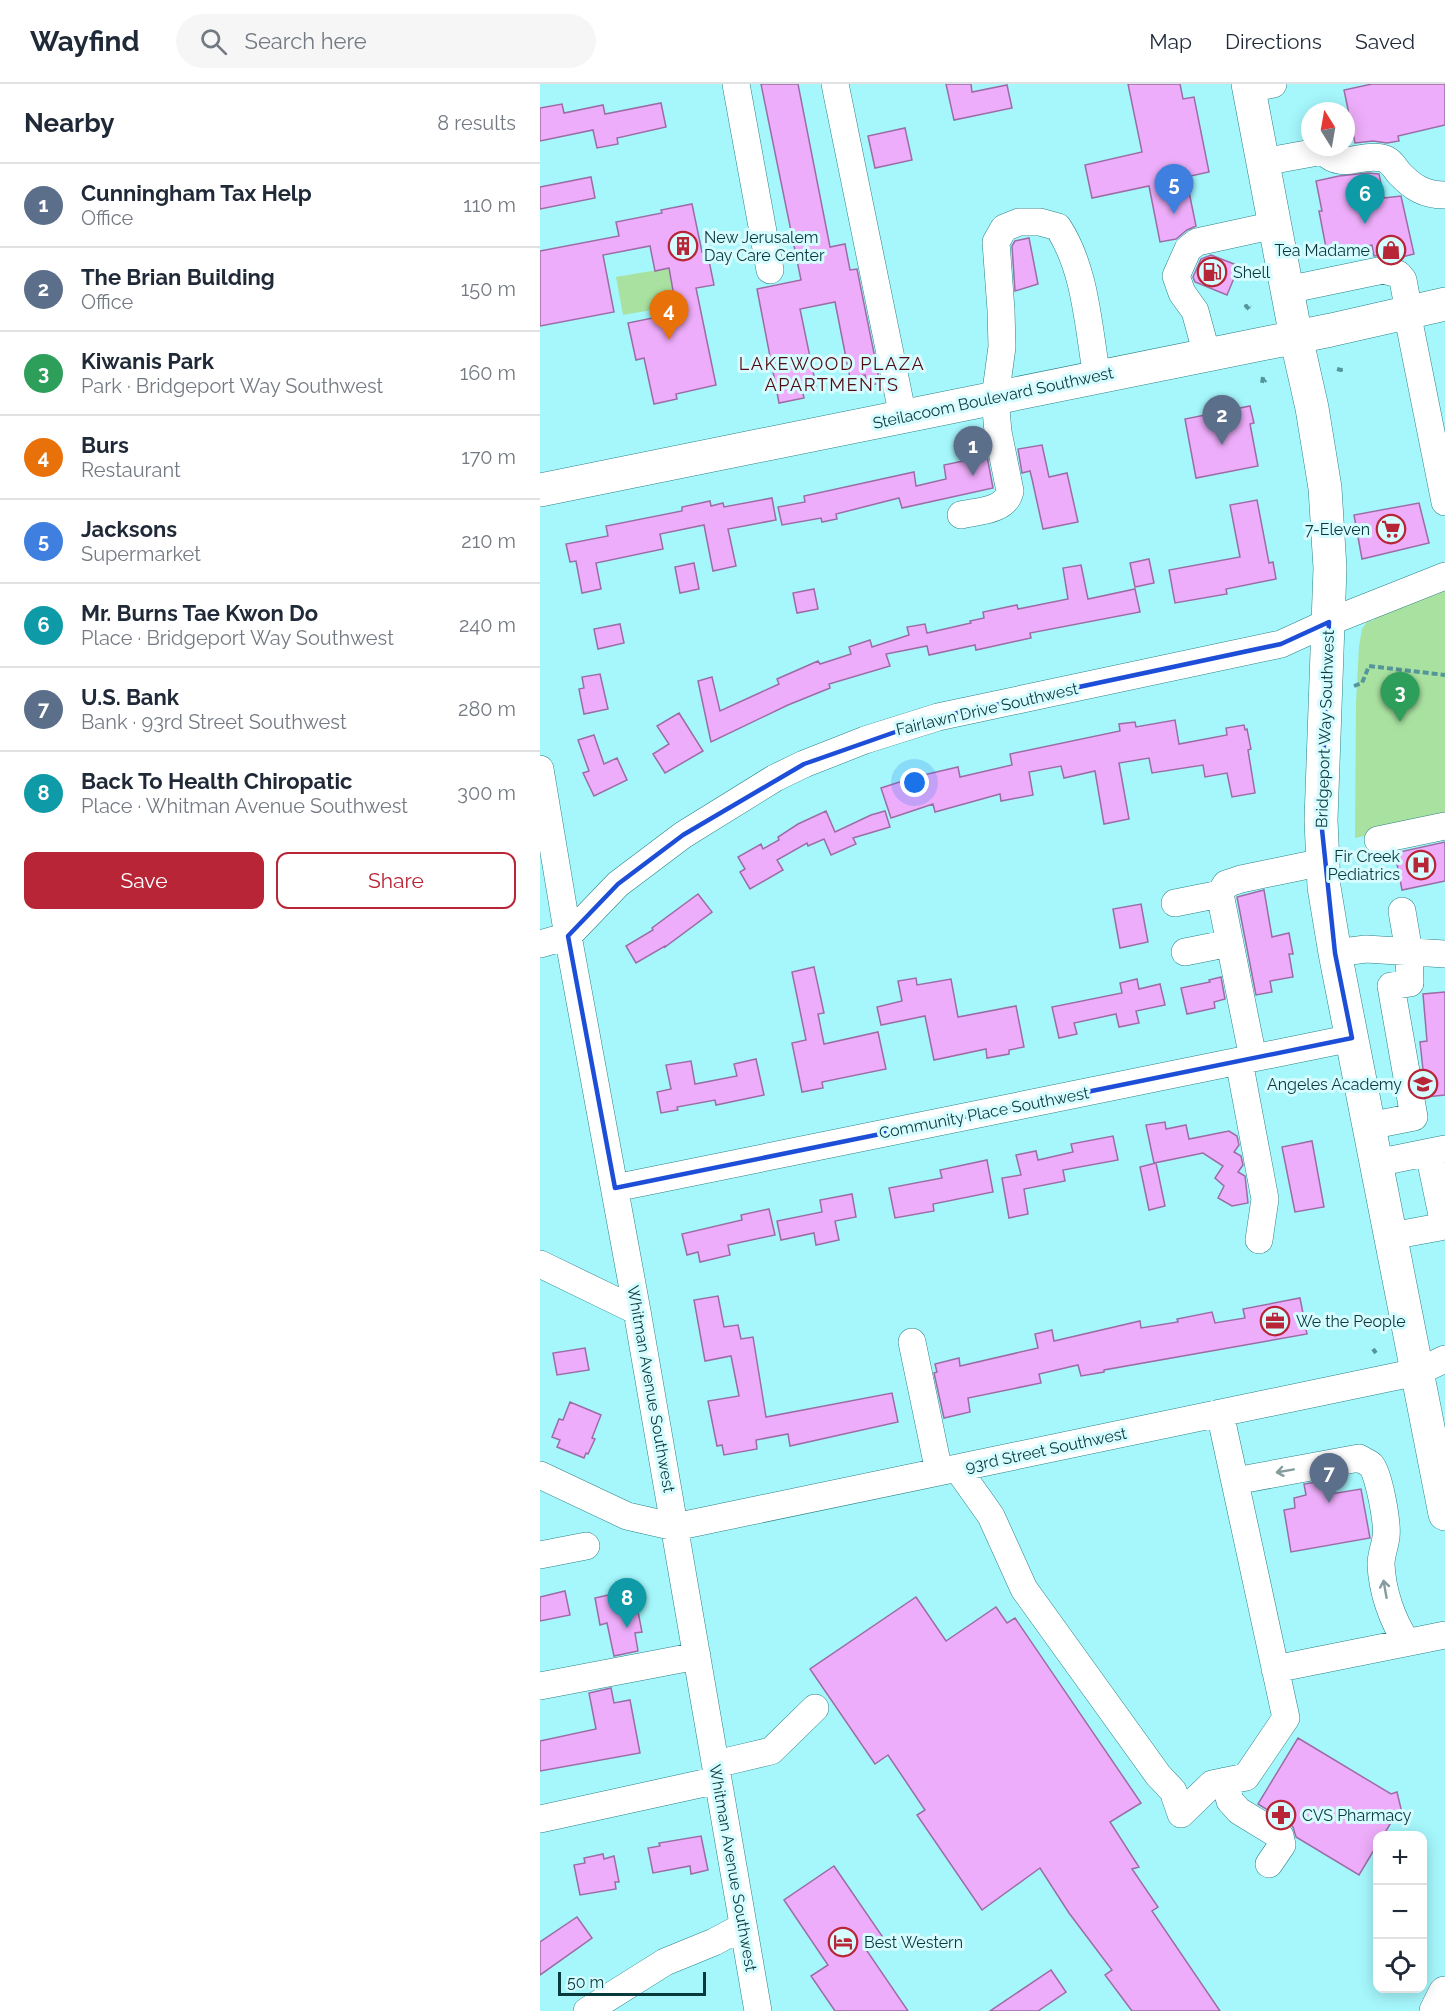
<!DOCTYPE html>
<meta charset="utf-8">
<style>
:root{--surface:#fff;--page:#f6f6f7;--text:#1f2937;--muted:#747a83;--line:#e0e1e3;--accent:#b72536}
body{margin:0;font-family:Raleway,sans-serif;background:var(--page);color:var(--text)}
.controls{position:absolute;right:18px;bottom:18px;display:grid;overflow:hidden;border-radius:12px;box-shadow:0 3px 15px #0003}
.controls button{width:54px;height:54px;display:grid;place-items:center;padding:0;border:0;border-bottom:2px solid var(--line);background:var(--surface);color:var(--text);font:30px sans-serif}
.compass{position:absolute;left:761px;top:18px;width:54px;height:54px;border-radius:50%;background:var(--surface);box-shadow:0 3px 15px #0003;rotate:349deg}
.scale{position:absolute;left:18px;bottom:15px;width:148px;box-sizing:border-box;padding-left:6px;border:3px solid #083a3d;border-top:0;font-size:16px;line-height:21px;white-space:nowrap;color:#083a3d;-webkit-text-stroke:4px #d6fcff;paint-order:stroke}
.you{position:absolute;left:375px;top:699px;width:21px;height:21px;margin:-15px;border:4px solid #fff;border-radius:50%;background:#1a73e8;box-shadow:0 0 0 9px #1a73e833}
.badge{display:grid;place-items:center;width:39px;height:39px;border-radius:50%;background:var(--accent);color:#fff;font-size:20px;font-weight:700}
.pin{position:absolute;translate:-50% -50px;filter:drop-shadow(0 2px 3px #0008)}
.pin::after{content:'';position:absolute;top:32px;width:21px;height:18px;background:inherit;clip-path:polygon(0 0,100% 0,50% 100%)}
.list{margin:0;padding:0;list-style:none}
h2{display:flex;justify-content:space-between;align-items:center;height:78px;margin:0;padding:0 24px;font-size:26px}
h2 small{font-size:20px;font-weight:400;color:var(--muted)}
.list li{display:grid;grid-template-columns:39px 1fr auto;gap:18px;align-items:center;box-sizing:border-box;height:84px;padding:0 24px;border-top:2px solid var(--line)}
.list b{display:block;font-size:22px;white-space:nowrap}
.list p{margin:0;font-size:20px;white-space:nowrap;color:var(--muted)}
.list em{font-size:20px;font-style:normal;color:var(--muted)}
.actions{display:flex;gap:12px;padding:18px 24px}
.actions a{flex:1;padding:14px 0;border:2px solid var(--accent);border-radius:12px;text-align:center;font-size:21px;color:var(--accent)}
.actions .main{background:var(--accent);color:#fff}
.icon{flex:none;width:33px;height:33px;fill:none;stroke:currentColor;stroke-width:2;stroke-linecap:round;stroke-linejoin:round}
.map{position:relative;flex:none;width:905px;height:1927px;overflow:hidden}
header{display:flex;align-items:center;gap:36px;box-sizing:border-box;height:84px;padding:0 30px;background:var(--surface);border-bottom:2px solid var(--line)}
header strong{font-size:28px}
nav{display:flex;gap:33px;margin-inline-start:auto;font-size:21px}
.search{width:420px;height:54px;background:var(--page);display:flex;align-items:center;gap:15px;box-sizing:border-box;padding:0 21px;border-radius:33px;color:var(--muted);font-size:22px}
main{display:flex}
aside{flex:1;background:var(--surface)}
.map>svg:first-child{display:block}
</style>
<header>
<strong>Wayfind</strong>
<div class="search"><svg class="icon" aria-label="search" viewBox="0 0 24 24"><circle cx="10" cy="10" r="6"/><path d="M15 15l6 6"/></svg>Search here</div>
<nav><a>Map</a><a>Directions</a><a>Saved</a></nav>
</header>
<main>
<aside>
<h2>Nearby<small>8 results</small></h2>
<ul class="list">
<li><span class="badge" style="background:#5c6f8a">1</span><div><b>Cunningham Tax Help</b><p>Office</p></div><em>110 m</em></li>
<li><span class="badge" style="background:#5c6f8a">2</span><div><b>The Brian Building</b><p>Office</p></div><em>150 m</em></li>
<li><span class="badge" style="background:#2e9e5b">3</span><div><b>Kiwanis Park</b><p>Park · Bridgeport Way Southwest</p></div><em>160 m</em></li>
<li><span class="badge" style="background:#e8710a">4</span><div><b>Burs</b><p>Restaurant</p></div><em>170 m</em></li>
<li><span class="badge" style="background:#3f7fe0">5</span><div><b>Jacksons</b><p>Supermarket</p></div><em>210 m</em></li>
<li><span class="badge" style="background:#0f9aa8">6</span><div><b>Mr. Burns Tae Kwon Do</b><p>Place · Bridgeport Way Southwest</p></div><em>240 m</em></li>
<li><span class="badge" style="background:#5c6f8a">7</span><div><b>U.S. Bank</b><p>Bank · 93rd Street Southwest</p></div><em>280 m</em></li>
<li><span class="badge" style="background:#0f9aa8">8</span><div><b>Back To Health Chiropatic</b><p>Place · Whitman Avenue Southwest</p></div><em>300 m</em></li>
</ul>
<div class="actions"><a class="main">Save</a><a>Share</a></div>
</aside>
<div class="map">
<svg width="905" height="1927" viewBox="0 0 905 1927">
<rect width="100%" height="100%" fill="#a5f7fc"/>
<path fill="#a9e2a0" d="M129,184l4,24 16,-3 3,14 -69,12 -7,-38z
M905,492v243l-90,19 1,-135 3,-57 3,-17 5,-7 7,-2 16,-22z"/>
<path fill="#eeadfa" stroke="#9c6da5" stroke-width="1.5" d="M221,0h37l32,163 15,-3 5,26 7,-1 23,114 -13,3 -2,-11 -15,3 -15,-76 -35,7 16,77 -14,3 2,9 -25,5 -22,-114 44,-9z
M406,0h25l1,8 35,-7 5,23 -58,12z
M588,0h52l3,15 11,-2 15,75 -23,5 10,49 -9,4 -11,9 -16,3 -11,-56 -57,12 -7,-33 57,-13z
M832,0h73v41l-47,11 1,5 -12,2 -14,-2 -18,2 -11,-53z
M121,19l5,24 -49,11 1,6 -21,4 -4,-18 -53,11v-33l22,-4 2,9 39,-8 2,9z
M365,44l7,32 -37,8 -7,-32z
M828,89l11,1 5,24 17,-2 13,58 -16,4 -11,-3 -13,1 -2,-11 -45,8 -8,-42h3l-6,-30 23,-5z
M51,93l4,21 -55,11v-22z
M152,120l10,48 5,-1 7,34 -18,3 20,97 -40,9 1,5 -23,5 -10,-46 -8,2 -8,-37 49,-10 -8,-45 -14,3 -5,-25 -47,9 11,57 -74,14v-75l79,-15 -3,-14 46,-9 -1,-3z
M489,154l9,46 -23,7 -3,-45 3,-5z
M671,171l28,11 -12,29 -32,-13 -2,-5 8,-18z
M710,322l4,17 -4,1 8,42 -62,12 -11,-59z
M502,361l7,32 18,-4 11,49 -35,7 -11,-50 -2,-8 -8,2 -4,-24z
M447,372l6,32 -91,20 -3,-10 -63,16 1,5 -15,3 -1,-4 -39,7 -4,-18 27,-5 -1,-6 110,-24 2,14 30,-7 -2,-14z
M232,414l4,22 -48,9 8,37 -23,5 -9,-46 -44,9 3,15 -67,14 5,26 -19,4 -6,-32 -6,1 -4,-18 42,-8 -2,-10 76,-15v-4l28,-6 1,5 12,-3 1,4z
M717,416l12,63 4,-1 3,17 -50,10 1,5 -52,9 -6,-33 71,-13 -10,-52z
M879,419l10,40 -67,16 -8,-44z
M609,475l5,24 -19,4 -5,-24z
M154,479l5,26 -19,4 -5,-26z
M541,481l7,34 47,-10 5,23 -110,21 1,5 -55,12 -1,-5 -46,10 -2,-9 -41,8 4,12 -61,18 1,4 -42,17 -77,37 -13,-61 14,-4 8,34 59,-27 -2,-5 41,-18 2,3 31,-10 -2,-7 21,-7 2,7 37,-12 -2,-8 18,-3 2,9 44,-10 -1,-2 14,-3 -1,-6 34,-7 1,4 50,-10 -5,-31z
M274,505l4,20 -21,4 -4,-20z
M80,540l4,19 -26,6 -4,-20z
M60,590l8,35 -24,5 -5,-25 5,-1 -2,-11z
M139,629l24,38 -38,22 -12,-19 16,-10 -12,-18z
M635,636l4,24 48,-9 -1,-7 18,-3 1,5 2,-1 4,20 -3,1 7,43 -23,4 -5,-24 -22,4 -2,-12 -51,8 -3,-15 -30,5 10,56 -25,5 -9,-53 -31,7 -3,-12 -32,6 4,23 -32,6 -1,-7 -65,18 -2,-8 -42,14 -10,-30 34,-11 43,-10 2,10 52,-12 -2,-11 110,-23 -1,-7 16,-2 1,5z
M54,651l10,29 13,-6 10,22 -33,16 -11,-23 6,-2 -11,-31z
M286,727l9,21 36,-17 14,-4 5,16 -37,11 3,6 -25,11 -7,-16 -16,7 -1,-3 -30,17 6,10 -33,19 -10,-17 5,-3 -7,-12 23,-13 2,5 16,-9 -1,-3 20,-13z
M905,758v39l-43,9 -7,-37z
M724,806l8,47 17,-4 4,21h-4l4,23 -23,4 2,11 -16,3 -19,-98z
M158,810l14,18 -47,35v-1l-29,17 -10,-17 27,-16 -1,-2z
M601,820l7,38 -28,6 -7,-39z
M274,883l10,46 -6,1 6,30 54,-12 8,37 -64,13 1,6 -21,4 -10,-49 14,-3 -14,-68z
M681,893l4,22 -11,3 1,6 -28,6 -6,-26 29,-6 -1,-2z
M376,894l1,7 34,-6 7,38 58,-11 8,41 -15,3v4l-22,4 -1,-9 -52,11 -9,-44 -44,9 -4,-18 25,-6 -4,-20z
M597,895l2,10 21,-5 5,21 -29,6 3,12 -20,4 -3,-13 -42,9 3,11 -18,4 -7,-31 70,-14 -2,-10z
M905,908v103l-19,2 -6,-55 7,-1 -4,-47z
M216,975l8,36 -48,10 -1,-5 -38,7 1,3 -17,3 -4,-21 14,-3 -5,-24 25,-4 4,23 42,-8 -3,-12z
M625,1038l1,7 20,-4 3,14 40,-8 8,5 2,9 -5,7 7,4 2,9 -5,7 7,4 3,27 -16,3 -14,-8 6,-12 -9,-8 8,-12 -20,-13 -49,10 -8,-38z
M573,1052l5,24 -55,10 2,11 -41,8 4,25 -19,4 -7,-40 19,-3 -5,-20 20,-4 2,9 35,-8 -2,-8z
M772,1057l12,66 -29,5 -13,-65z
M447,1076l6,32 -60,12 1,7 -39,7 -6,-30 53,-10 -2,-8z
M616,1079l9,43 -16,4 -9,-43z
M312,1110l4,23 -21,4 4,19 -23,5 -2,-12 -33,7 -4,-19 45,-9 -2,-12z
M229,1125l6,26 -47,10 2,10 -30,7 -2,-10 -11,3 -5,-21 60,-14 -1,-5z
M178,1212l6,31 14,-2 3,14 12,-2 13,80 126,-24 6,29 -108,24 -2,-12 -32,6 1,9 -33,6 -2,-10 -5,1 -9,-45 31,-5 -8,-40 -26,5 -11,-61z
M760,1214l7,36 -203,36v2l-23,4 -3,-11 -39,9 2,9 -73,15 2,14 -26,6 -10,-45 3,-1 -2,-8 24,-6 1,8 78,-18 -3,-14 17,-4 2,11 86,-20 1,7 37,-6 -1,-3 35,-7 3,11 30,-5 -2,-9z
M45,1264l4,22 -32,5 -4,-22z
M30,1318l31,13 -9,23 3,1 -7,15 -2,-1 -2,5 -27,-11 3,-7 -8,-3 7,-18 4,1z
M789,1396l2,14 30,-5 9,49 -79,14 -7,-42 11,-2 -1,-10 12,-3 -2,-11z
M25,1507l5,24 -30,6v-24z
M86,1507l3,12 7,-2 6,31 -7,1 3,18 -24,5 -7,-33 -7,2 -5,-27z
M376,1513l30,44 50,-34 11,16 8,-5 126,185 -31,19 29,45 -7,2 26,38 -6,4 68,100h-88l-27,-36 7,-5 -43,-57 -29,-45 -58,42 -65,-95 8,-5 -37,-55 -13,9 -65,-95z
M71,1604l3,15 16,-3 10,53 -100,18v-30l56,-12 -7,-36z
M758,1654l93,56 6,-2 5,21 -6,1 -13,22h-6v9l-18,30 -63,-38 -3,-10 -4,-4 -31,-19z
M161,1752l7,34 -17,4 -1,-8 -37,7 -5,-25 12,-2 -1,-3z
M63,1770l1,5 10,-3 5,26h-4l1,7 -36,6 -6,-30 11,-2 -1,-5z
M294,1782l48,70 -17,12 43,63h-73l-24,-35 17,-11 -44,-65z
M37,1833l15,21 -52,37v-33z
M511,1886l15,22 -28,19h-48z"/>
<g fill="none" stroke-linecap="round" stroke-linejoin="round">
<g stroke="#2c8186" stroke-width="28">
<path id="minor" d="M196,0l34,186
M295,0l68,333
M709,5l24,-5
M723,78l60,-11c20,20 36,2 59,7 9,2 12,9 17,15 14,15 26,22 46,22
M747,206l96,-20 15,4 5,6 6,32
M867,228l38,190
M667,271l-12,-44 -13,-18 -6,-17 12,-27 9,-7 78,-17
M421,431c17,-4 45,-4 49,-24l-12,-59 -3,-34 7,-51 -1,-37 -5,-68 8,-14 15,-6h21l18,5c28,43 30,99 39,150
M0,685l28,167 69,375 121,700
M838,756l67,-14
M635,819l45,-9
M0,860l28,-8 50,-52 65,-49 92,-57 29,-14 61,-24 73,-23 343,-73 48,-22 116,-46
M645,868l45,-9
M795,869l31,-4 79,5
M713,974l-33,-164 6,-10 15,-5 82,-17
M699,977l26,138 -6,41
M829,1042l45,-9 -23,-131 19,-3 -1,-31 -7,-41
M836,1079l69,-14
M75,1104l737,-150
M851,1152l49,-9 2,-12 -13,-62
M0,1180l97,47
M372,1258l27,130
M417,1384l34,48 33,73 134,186 15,16 8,23
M0,1391l87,41 48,11 742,-155 28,-13
M695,1397l124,-23c3,2 9,4 12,7 8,9 17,59 15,72 -1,9 -5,18 -5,27 1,26 11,57 26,78
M0,1471l46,-9
M735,1585l170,-34
M0,1602l157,-30
M176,1680l55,-13 44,-43
M685,1697l5,20 9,10 41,25 2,9 -13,19
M641,1730l31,-30 34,-7 40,-59 -66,-305
M0,1735l178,-39
M47,1927l78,-49 49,-20 28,-15"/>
</g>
<g stroke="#2c8186" stroke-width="34">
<path id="major" d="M708,0l48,253 16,71 13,80 5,80 -9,252 3,67 11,66 110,561
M0,406l791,-160 114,-26
M896,1927l9,-18"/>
</g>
<path stroke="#55969a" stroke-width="4" stroke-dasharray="6 3" stroke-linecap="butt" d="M709,225l-3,-3 5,1
M797,285l4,1 -1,-4
M723,293l-1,6 4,-3
M814,602l8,-3 7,-17 76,9
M833,1265l3,4"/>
<use href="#minor" stroke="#fff" stroke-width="27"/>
<use href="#major" stroke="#fff" stroke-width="33"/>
</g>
<defs><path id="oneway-shaft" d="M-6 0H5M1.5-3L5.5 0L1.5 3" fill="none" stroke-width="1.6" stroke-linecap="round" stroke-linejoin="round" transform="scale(1.5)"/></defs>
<g stroke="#849c9e">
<use href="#oneway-shaft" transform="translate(745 1387) rotate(170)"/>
<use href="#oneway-shaft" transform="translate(845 1505) rotate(-100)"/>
</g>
<path fill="none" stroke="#1d4ed8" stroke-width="4.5" stroke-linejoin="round" d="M789,538l-8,198 14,133 17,85 -737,150 -47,-252 50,-52 65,-49 121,-71 134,-47 343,-73z"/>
<defs>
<g id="building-ring" transform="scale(1.5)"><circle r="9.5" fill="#d6fcff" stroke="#b72536" stroke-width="1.5"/><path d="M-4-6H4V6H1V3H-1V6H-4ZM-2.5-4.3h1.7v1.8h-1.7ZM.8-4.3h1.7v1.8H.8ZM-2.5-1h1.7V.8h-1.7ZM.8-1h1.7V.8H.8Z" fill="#b72536"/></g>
<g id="shop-ring" transform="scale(1.5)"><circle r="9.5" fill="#d6fcff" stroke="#b72536" stroke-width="1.5"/><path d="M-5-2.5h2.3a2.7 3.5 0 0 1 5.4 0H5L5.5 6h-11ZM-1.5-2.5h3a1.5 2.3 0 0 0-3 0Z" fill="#b72536"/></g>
<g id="fuel-ring" transform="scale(1.5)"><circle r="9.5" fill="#d6fcff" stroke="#b72536" stroke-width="1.5"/><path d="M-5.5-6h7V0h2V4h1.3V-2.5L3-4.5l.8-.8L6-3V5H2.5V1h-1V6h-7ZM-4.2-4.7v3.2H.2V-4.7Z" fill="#b72536"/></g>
<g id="supermarket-ring" transform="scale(1.5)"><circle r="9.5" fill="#d6fcff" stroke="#b72536" stroke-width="1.5"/><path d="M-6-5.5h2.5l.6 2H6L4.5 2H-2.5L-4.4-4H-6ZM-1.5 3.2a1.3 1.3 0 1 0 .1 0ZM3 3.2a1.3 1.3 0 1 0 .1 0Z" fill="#b72536"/></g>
<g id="hospital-ring" transform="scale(1.5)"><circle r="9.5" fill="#d6fcff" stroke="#b72536" stroke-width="1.5"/><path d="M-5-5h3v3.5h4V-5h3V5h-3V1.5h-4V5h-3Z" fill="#b72536"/></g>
<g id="school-ring" transform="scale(1.5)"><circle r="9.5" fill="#d6fcff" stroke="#b72536" stroke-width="1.5"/><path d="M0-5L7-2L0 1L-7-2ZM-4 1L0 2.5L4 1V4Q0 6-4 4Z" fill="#b72536"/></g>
<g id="office-ring" transform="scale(1.5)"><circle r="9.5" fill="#d6fcff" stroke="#b72536" stroke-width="1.5"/><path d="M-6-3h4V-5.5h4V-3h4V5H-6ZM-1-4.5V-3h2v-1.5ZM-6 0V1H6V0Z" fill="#b72536"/></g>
<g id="pharmacy-ring" transform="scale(1.5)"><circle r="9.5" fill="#d6fcff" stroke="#b72536" stroke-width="1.5"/><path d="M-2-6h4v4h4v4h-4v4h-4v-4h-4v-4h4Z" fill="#b72536"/></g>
<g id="hotel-ring" transform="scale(1.5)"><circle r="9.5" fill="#d6fcff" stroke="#b72536" stroke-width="1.5"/><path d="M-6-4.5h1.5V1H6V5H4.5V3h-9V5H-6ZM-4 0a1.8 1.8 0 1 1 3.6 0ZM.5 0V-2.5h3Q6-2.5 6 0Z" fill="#b72536"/></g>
</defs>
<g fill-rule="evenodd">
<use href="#building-ring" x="143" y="162"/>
<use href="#shop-ring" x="851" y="166"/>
<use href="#fuel-ring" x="672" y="188"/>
<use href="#supermarket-ring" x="851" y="445"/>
<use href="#hospital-ring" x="881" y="781"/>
<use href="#school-ring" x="883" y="1000"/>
<use href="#office-ring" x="735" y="1237"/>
<use href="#pharmacy-ring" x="741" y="1731"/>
<use href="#hotel-ring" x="303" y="1858"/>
</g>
<g text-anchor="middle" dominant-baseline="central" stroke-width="6" stroke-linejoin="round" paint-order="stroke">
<g font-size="16" fill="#083a3d" stroke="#d6fcff" text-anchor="start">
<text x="164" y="153">New Jerusalem<tspan x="164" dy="18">Day Care Center</tspan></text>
<text x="830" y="166" text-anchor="end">Tea Madame</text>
<text x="693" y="188">Shell</text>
<text x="830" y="445" text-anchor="end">7-Eleven</text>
<text x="860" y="772" text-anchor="end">Fir Creek<tspan x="860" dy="18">Pediatrics</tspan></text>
<text x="862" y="1000" text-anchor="end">Angeles Academy</text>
<text x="756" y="1237">We the People</text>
<text x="762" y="1731">CVS Pharmacy</text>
<text x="324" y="1858">Best Western</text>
</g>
<g font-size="16" fill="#083a3d" stroke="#d6fcff">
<text transform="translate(453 314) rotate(-12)">Steilacoom Boulevard Southwest</text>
<text transform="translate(447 625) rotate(-13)">Fairlawn Drive Southwest</text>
<text transform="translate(785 645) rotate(-88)">Bridgeport Way Southwest</text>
<text transform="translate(444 1029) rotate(-11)">Community Place Southwest</text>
<text transform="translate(111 1305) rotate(80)">Whitman Avenue Southwest</text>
<text transform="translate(506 1366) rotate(-12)">93rd Street Southwest</text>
<text transform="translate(193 1784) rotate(80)">Whitman Avenue Southwest</text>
</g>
<g font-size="18" letter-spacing="1.5" fill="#510b13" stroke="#d6fcff">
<text x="292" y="279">LAKEWOOD PLAZA<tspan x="292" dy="21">APARTMENTS</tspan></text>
</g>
</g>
</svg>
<div class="controls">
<button>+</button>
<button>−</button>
<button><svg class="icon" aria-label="locate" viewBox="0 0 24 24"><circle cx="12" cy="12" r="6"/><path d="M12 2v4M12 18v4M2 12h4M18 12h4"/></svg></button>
</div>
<svg class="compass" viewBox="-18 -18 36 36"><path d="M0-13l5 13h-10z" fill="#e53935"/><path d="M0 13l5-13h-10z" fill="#747a83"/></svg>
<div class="scale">50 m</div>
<div class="you"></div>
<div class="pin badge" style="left:433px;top:392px;background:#5c6f8a">1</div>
<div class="pin badge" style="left:682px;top:361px;background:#5c6f8a">2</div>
<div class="pin badge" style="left:860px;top:638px;background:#2e9e5b">3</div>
<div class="pin badge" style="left:129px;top:256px;background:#e8710a">4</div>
<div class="pin badge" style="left:634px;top:130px;background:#3f7fe0">5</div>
<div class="pin badge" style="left:825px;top:140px;background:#0f9aa8">6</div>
<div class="pin badge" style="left:789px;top:1419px;background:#5c6f8a">7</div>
<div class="pin badge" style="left:87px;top:1544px;background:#0f9aa8">8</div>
</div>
</main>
